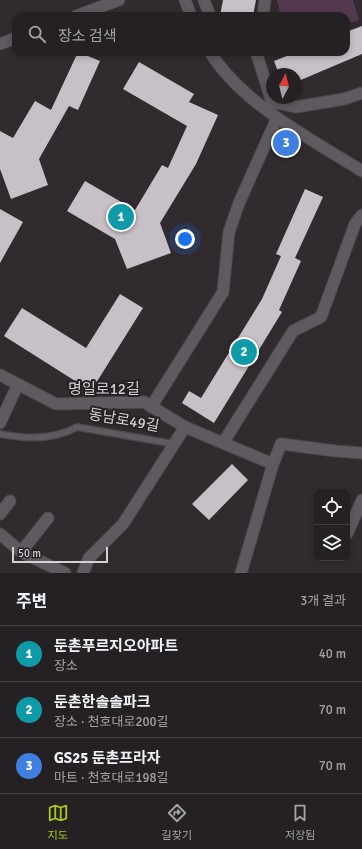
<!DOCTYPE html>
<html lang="ko">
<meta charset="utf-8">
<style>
:root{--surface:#252024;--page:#312d31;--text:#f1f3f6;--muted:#a3a3a6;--line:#423e41;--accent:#a9c71a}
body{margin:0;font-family:Signika,"Noto Sans KR",sans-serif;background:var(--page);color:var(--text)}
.controls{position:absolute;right:12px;bottom:12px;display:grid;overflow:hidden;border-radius:8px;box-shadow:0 2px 6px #0003}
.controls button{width:36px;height:36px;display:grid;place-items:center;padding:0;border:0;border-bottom:1px solid var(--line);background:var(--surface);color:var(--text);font:20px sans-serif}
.compass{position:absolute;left:266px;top:68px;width:36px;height:36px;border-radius:50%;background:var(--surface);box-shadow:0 2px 6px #0003;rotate:7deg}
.scale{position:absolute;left:12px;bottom:10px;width:96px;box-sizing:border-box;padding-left:4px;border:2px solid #d4d0d4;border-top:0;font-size:11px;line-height:14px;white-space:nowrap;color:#d4d0d4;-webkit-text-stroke:3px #272126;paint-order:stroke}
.you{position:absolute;left:185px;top:239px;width:14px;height:14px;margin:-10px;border:3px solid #fff;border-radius:50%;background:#1a73e8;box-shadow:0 0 0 6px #1a73e833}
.badge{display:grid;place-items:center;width:26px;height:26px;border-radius:50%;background:var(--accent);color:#fff;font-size:13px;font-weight:700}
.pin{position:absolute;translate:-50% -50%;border:2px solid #fff;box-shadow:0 1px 4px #0006}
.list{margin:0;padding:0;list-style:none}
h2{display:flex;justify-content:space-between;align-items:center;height:52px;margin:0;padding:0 16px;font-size:17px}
h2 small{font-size:13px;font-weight:400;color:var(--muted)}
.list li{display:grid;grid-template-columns:26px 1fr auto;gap:12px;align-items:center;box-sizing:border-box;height:56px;padding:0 16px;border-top:1px solid var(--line)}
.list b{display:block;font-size:15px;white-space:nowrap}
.list p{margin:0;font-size:13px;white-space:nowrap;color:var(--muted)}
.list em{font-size:13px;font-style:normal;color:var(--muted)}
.icon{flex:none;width:22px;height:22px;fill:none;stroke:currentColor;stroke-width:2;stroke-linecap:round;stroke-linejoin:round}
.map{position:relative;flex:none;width:362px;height:573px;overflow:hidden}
.search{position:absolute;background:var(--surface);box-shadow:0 2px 6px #0003;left:12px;right:12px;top:12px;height:44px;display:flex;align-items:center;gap:10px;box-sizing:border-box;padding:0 14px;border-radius:12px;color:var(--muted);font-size:15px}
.sheet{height:220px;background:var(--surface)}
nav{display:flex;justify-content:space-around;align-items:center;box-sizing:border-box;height:56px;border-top:1px solid var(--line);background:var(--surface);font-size:11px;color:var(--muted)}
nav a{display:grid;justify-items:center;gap:2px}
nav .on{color:var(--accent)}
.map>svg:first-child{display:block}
</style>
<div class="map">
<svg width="362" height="573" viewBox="0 0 362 573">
<rect width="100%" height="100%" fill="#312b30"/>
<path fill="#523950" d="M277,0h76l6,20 -13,4v-8h-65z"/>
<path fill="#c8c0c7" d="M223,0h33l-3,16h-33z
M362,26v28l-66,28v-8h-17l-5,-13 23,-9h49v-20z
M78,52l22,9 -22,49 -9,-4 -30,53 9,26 -37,14 -11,-30v-38l13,7 22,-37 16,9z
M139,62l55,32 -5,8 29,13 -22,49 -36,59 11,30 -44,16 -12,-30 -48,-28 18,-30 50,29 27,-45 6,3 19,-42 -64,-37z
M305,189l18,8 -28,61 6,3 -22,49 3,2 -68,111 -32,-20 7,-12 12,7 61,-99 19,-43 -5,-2z
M0,209l23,13 -23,41z
M120,294l23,14 -52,83 -87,-55 18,-28 64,40z
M232,464l16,16 -39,40 -17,-16z"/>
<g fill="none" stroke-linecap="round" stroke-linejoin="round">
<g stroke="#4d494d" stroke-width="8">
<path id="service" d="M0,434c25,5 54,6 77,-7l97,17"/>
</g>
<g stroke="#4d494d" stroke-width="13">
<path id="minor" d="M185,0l6,16
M204,0l6,16
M76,16l43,-16
M263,16l2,-16
M0,44l16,-6
M210,52c32,52 101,87 152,119
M256,52l16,50 24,5 48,-8 18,-6
M0,375l56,29 88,-2 41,25 88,37
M151,407l72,-115 6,-60 10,-29 38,-85
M0,423l18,-39
M223,443l70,-112 28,-14 34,-93 7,-9
M0,514l10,-13
M0,534l21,18 44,21
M347,534l15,-34
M21,552l27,-34
M83,573l6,-15 34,-34 62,-97
M241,573l32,-109 8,-20 55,7 26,2"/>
</g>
<use href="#service" stroke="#60595f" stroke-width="5.5"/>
<use href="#minor" stroke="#60595f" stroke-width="11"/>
</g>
<g text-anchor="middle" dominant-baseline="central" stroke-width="4" stroke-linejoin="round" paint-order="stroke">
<g font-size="15" fill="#d4d0d4" stroke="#272126">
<text x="104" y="389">명일로12길</text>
<text transform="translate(124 420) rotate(10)">동남로49길</text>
</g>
</g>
</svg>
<div class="controls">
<button><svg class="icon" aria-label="locate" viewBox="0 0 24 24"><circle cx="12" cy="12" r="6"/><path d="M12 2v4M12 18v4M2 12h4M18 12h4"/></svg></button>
<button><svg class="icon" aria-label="layers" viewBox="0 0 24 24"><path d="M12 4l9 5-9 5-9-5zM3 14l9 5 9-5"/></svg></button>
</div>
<svg class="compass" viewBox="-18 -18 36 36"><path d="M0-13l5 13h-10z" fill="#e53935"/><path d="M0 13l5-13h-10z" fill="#a3a3a6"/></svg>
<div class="scale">50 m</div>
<div class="you"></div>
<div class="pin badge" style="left:121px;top:217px;background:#0f9aa8">1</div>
<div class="pin badge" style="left:244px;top:352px;background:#0f9aa8">2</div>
<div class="pin badge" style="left:286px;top:143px;background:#3f7fe0">3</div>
<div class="search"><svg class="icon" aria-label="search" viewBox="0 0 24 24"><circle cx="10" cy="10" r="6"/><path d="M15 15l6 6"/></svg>장소 검색</div>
</div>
<section class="sheet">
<h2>주변<small>3개 결과</small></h2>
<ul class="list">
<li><span class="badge" style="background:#0f9aa8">1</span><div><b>둔촌푸르지오아파트</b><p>장소</p></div><em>40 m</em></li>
<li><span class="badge" style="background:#0f9aa8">2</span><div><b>둔촌한솔솔파크</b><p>장소 · 천호대로200길</p></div><em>70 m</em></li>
<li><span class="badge" style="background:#3f7fe0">3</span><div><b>GS25 둔촌프라자</b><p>마트 · 천호대로198길</p></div><em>70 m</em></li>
</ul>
</section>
<nav>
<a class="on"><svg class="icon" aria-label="map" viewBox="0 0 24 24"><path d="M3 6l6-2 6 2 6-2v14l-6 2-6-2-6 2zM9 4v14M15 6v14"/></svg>지도</a>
<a><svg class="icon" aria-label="directions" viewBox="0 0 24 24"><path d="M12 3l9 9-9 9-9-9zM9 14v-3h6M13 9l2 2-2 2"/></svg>길찾기</a>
<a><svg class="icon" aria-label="saved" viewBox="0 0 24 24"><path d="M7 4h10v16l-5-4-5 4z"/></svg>저장됨</a>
</nav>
